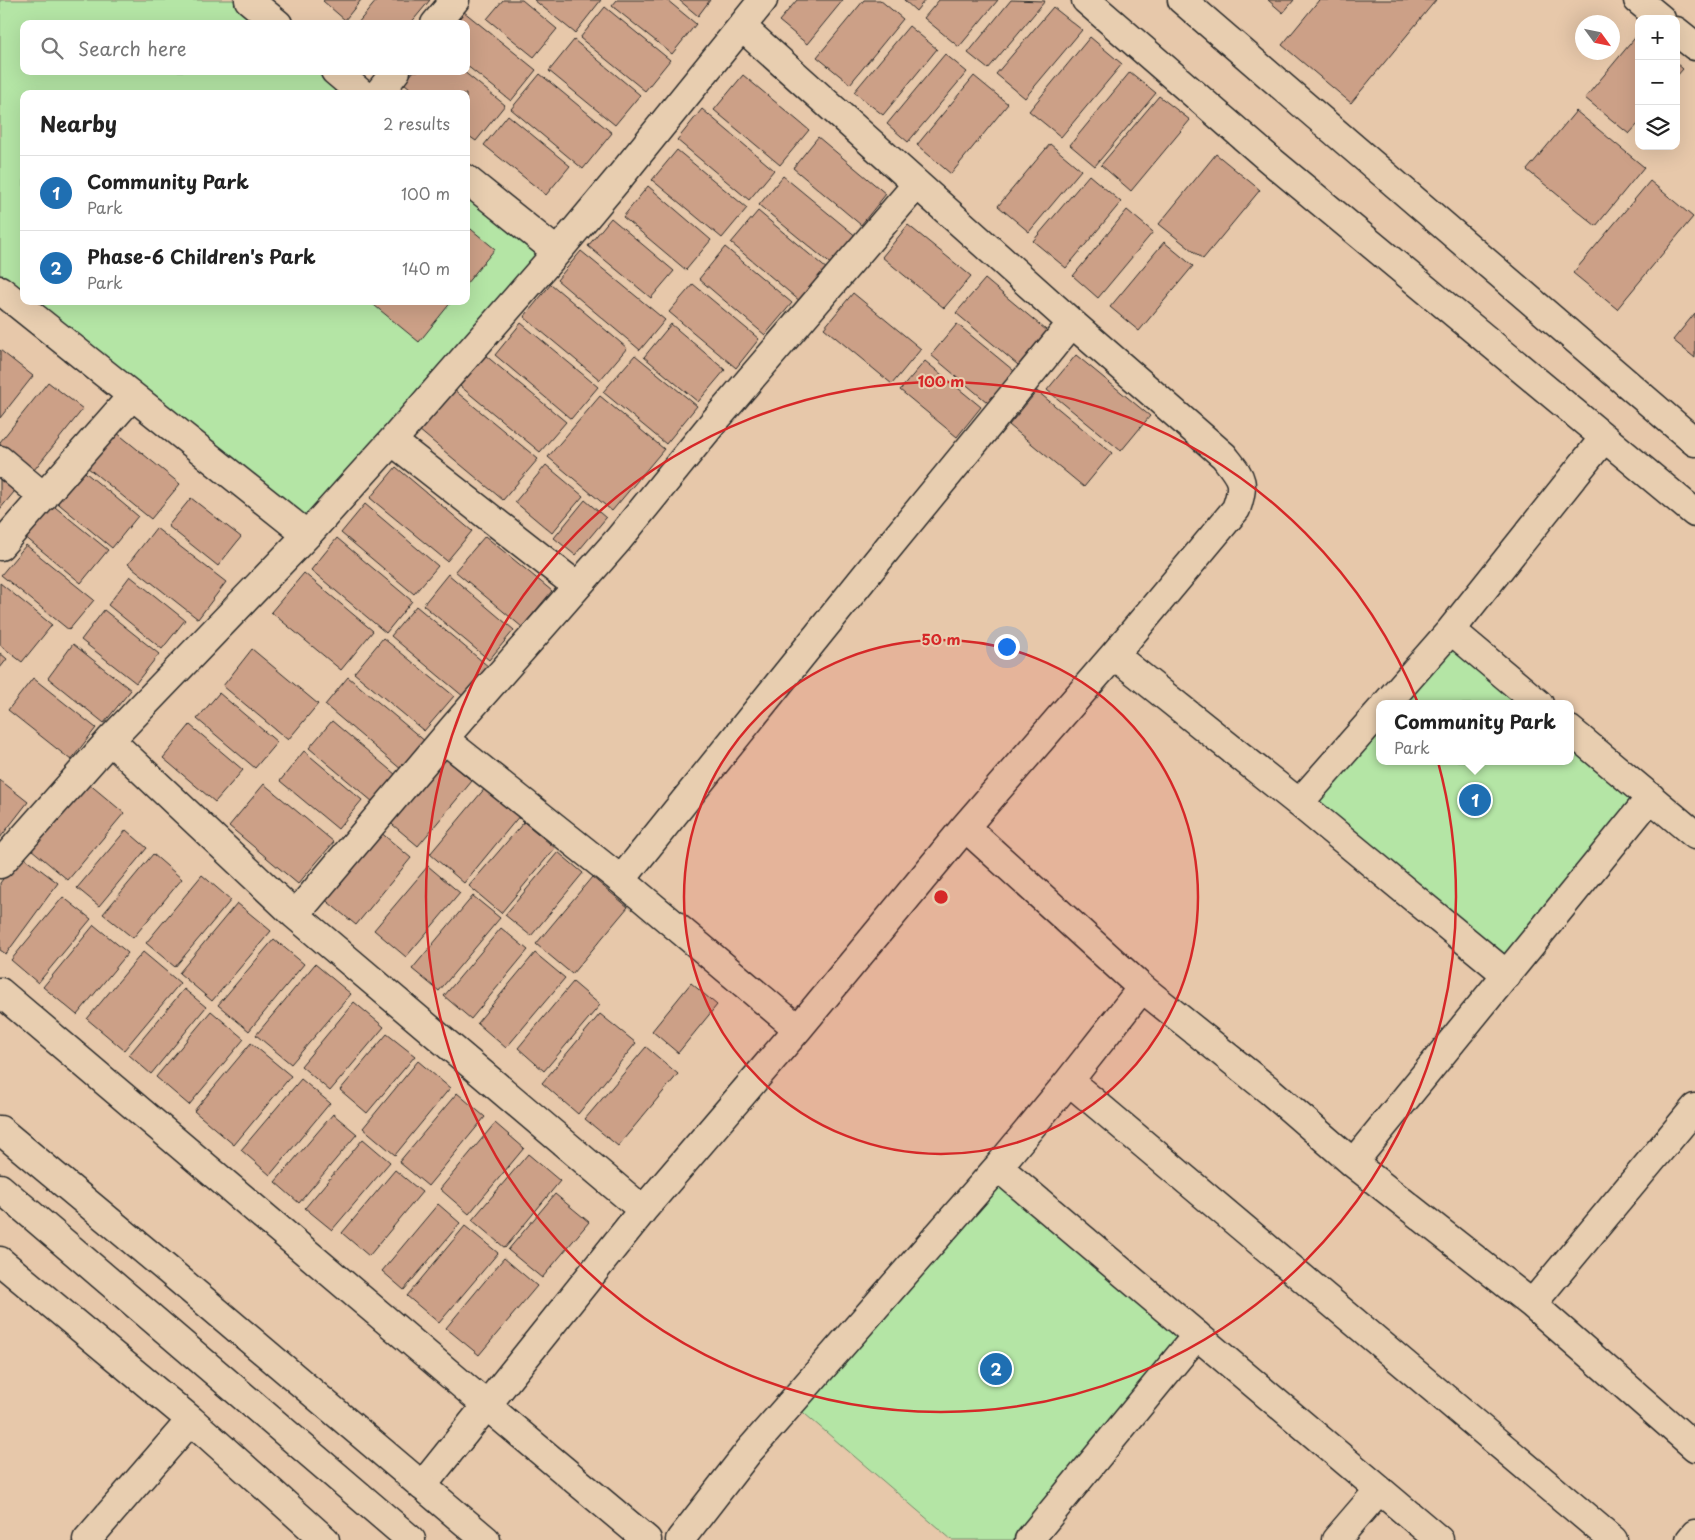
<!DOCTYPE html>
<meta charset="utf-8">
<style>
:root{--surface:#fff;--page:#f2f2f2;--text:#222;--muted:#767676;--line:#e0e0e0;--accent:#1f6fb2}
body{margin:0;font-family:"Playpen Sans",sans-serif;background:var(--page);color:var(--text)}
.controls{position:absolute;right:15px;top:15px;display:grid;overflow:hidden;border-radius:10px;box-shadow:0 5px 20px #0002}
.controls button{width:45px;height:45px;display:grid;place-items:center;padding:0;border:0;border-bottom:1px solid var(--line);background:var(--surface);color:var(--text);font:25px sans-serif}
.compass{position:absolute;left:1575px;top:15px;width:45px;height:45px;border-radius:50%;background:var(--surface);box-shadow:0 5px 20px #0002;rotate:123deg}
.you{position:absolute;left:1006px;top:646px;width:18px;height:18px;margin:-12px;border:4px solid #fff;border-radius:50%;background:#1a73e8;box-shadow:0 0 0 8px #1a73e833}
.badge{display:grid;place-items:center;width:32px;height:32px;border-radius:50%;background:var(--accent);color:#fff;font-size:16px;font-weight:700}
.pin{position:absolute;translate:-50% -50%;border:2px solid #fff;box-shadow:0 1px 5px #0006}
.popup{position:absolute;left:1376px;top:700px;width:198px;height:65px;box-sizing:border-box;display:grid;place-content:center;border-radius:10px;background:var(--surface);filter:drop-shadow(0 1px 4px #0005);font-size:16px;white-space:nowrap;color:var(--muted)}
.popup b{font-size:19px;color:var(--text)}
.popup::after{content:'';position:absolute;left:50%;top:100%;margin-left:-10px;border:10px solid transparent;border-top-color:var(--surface)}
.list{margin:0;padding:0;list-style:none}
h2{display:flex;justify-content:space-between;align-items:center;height:65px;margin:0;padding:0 20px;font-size:21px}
h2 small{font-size:16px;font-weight:400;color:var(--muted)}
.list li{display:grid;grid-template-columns:32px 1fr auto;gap:15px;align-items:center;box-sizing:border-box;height:75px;padding:0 20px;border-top:1px solid var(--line)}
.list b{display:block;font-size:19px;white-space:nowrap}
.list p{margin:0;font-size:16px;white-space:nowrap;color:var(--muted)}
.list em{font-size:16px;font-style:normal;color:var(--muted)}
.icon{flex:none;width:28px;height:28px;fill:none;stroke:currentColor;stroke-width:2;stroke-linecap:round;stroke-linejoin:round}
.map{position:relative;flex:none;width:1695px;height:1540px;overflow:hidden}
.search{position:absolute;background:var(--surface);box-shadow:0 5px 20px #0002;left:20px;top:20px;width:450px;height:55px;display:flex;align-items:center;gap:12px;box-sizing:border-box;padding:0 18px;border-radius:10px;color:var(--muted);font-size:19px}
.panel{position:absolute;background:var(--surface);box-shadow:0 5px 20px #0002;left:20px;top:90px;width:450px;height:215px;border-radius:10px}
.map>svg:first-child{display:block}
</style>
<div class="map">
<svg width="1695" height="1540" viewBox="0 0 1695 1540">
<rect width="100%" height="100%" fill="#e7c8aa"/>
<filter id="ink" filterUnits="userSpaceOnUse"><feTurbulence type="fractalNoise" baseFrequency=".02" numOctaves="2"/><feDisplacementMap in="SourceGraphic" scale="10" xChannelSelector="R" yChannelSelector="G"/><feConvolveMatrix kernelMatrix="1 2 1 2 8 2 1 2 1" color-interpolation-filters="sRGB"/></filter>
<g filter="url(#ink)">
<path fill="#b4e5a5" stroke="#708868" d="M0,0h251l28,24h-255v47h311l27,23h-338v207h442v-118l81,71 -240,280 -307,-247z
M1451,630l88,74h-153z
M1380,711v50h190v-31l81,67 -144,178 -208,-172z
M1001,1170l196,165 -168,205h-77l-161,-138z"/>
<path fill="#cca087" stroke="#2b2b2b" d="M324,0h37l-16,20 -22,-19z
M377,0h53l-20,24h-53z
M503,0h19l35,29 -23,28 -47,-38z
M534,0h67l-26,33z
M617,0h50l29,24 -24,30 -60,-48z
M679,0h31l-12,16z
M797,0h46l-36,44 -28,-23z
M864,0h16l23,19 -53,65 -33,-27z
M904,0h21l-9,11z
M939,0h59l-39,47 -35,-29z
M1011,0l34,1 -57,68 -20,-16z
M1268,0h26l-11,13z
M1319,0h117l-85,103 -69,-58z
M605,7l65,53 -25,31 -65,-53z
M1053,7l29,23 -57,68 -29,-24z
M463,11l73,59 -25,31 -45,-36v-41h-14z
M909,26l28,23 -54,66 -29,-23z
M1639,33v90l-10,11 -44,-36z
M1090,37l32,27 -61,73 -32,-26z
M574,40l66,55 -25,30 -66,-54z
M945,54l22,18 -59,70 -21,-18z
M1676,63l7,6 -7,8z
M414,71h49l42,34 -29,36 -10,-7v-40h-49l-13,-11z
M1130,72l26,21 -61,73 -25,-21z
M540,74l72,59 -29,36 -72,-60z
M743,75l66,55 -29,35 -66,-55z
M974,76l34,28 -57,70 -34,-29z
M1159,96l31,24 -59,71 -30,-26z
M702,109l72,61 -25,30 -72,-60z
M1576,111l68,56 -48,59 -69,-56z
M508,115l62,51 -24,29 -62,-50z
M818,137l68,57 -25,31 -68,-57z
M1050,144l31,26 -52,62 -31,-26z
M677,150l70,58 -25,30 -70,-58z
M1216,154l44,36 -57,69 -44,-35z
M1089,175l32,27 -55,66 -33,-27z
M783,176l74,61 -24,29 -74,-61z
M1650,181l43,36 -76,92 -44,-36z
M648,186l63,54 -25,30 -63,-53z
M1127,210l26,22 -55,66 -25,-22z
M758,211l70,59 -27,32 -70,-59z
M611,218l63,53 -23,27 -63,-52z
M466,225l29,24 -29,35z
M908,225l63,51 -27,32 -62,-51z
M1164,242l29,24 -54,65 -29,-24z
M725,247l67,56 -27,32 -66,-56z
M581,251l84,69 -25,30 -83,-70z
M985,279l67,56 -28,35 -68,-57z
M551,284l76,64 -27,32 -76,-63z
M693,284l66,55 -23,29 -67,-56z
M853,293l68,56 -29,35 -68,-56z
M369,301h83l-33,41z
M1695,313v45l-22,-18z
M521,323l77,64 -27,32 -76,-64z
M671,324l54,46 -27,32 -54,-45z
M957,324l62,51 -26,32 -62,-52z
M0,350l33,26 -33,42z
M485,355l81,67 -26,30 -80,-66z
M635,355l62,51 -31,38 -63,-52z
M1076,355l74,61 -29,35 -74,-61z
M925,361l56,46 -24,30 -57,-47z
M48,382l35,27 -53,66 -30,-24v-9z
M453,389l85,70 -35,41 -84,-70z
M1037,391l75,62 -28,34 -75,-62z
M600,396l64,53 -52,62 -64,-54z
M111,428l69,56 -29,35 -69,-56z
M546,465l37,31 -31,37 -37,-31z
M396,467l76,64 -25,30 -77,-63z
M80,468l58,48 -26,32 -58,-48z
M0,471l19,15 -19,23z
M191,498l50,39 -23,29 -50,-40z
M585,500l21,18 -31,37 -21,-17z
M50,503l58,47 -27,33 -57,-47z
M365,504l73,62 -24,28 -73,-61z
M156,528l70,54 -28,37 -70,-55z
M485,536l67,55 -30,36 -67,-56z
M337,538l75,63 -26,32 -75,-63z
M26,545l68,55 -25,30 -68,-55z
M304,573l69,58 -32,39 -70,-58z
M448,574l66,56 -25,30 -66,-55z
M130,576l55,44 -23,29 -54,-44z
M0,583l52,42 -30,37 -22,-17z
M416,606l73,61 -25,30 -73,-61z
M104,610l55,44 -23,29 -55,-43z
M383,638l71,58 -30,35 -70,-58z
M73,644l58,46 -27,33 -56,-45z
M252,649l66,55 -30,36 -65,-54z
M0,653l7,6 -7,9z
M348,677l78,65 -24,28 -77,-65z
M33,678l63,50 -25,32 -63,-50z
M219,693l58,49 -22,26 -58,-49z
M332,721l64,54 -23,27 -64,-54z
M190,725l53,45 -28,32 -52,-44z
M304,751l58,49 -24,29 -58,-48z
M441,755l31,26 -54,65 -31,-26z
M0,780l28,22 -28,36z
M88,783l36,30 -56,67 -37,-31z
M264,784l70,58 -36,42 -69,-58z
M486,787l34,28 -56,68 -34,-29z
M524,822l31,26 -54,65 -32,-27z
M126,830l21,18 -48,58 -22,-18z
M379,831l32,27 -55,67 -33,-27z
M558,852l25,21 -52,63 -26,-21z
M153,854l29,25 -49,59 -30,-24z
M21,855l37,28 -52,71 -6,-4v-67z
M428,866l32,27 -54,64 -32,-27z
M202,875l29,25 -56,67 -29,-24z
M592,877l36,30 -56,67 -36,-30z
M473,896l27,22 -61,73 -27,-22z
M63,897l28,22 -53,64 -27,-23z
M237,903l34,28 -59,70 -33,-28z
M94,925l34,28 -51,62 -34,-28z
M501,928l27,22 -57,69 -27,-23z
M274,939l30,25 -55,67 -31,-26z
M143,952l37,31 -56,67 -37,-31z
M535,953l30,25 -59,70 -29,-25z
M315,964l36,30 -60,70 -35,-29z
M573,982l27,23 -56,66 -26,-23z
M691,983l26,22 -39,48 -26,-22z
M184,989l22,18 -55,67 -22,-19z
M354,1002l30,25 -54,64 -29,-25z
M211,1011l33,28 -55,66 -33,-28z
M600,1014l36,29 -58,71 -36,-31z
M387,1034l28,22 -48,57 -27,-23z
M251,1043l40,33 -57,69 -40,-34z
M646,1047l32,27 -60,72 -33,-27z
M418,1061l32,27 -55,67 -32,-27z
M301,1079l29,24 -60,72 -29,-25z
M457,1093l28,24 -57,69 -29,-24z
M333,1114l24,20 -58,69 -24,-21z
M495,1123l29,25 -55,66 -29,-25z
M363,1139l27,23 -58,68 -27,-22z
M528,1154l32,27 -55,67 -33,-28z
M395,1170l27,22 -53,64 -27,-23z
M555,1194l34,28 -47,56 -34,-28z
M438,1204l22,19 -56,67 -22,-19z
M465,1226l33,27 -59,70 -32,-27z
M504,1258l33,28 -58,69 -33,-27z"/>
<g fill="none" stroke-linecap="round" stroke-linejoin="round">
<g stroke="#2b2b2b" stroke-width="31">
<path id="minor" d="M249,0l29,24
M1086,0l183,159 426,354
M1638,0l23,19
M435,24l20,-24
M1676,31l19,15
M335,71l27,23
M378,94l18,-23
M466,179l91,73
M0,290l307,245
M392,441l185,145
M0,460l44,37
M0,546l132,-150
M1451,630l88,74
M1114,655l185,148 208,172
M1386,704l65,-74 153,-192
M1570,730l125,105
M444,739l177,141 177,149
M110,740l185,175 348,295
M1299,803l81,-92
M965,827l177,161 128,103 83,72 179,141 163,143
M0,864l110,-124 197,-205 85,-94 165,-189 62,-74 144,-178
M621,880l262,-326 189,-231
M295,915l159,-188 164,-187 94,-116 205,-240
M0,992l486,413 161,135
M1069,1081l544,459
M1353,1163l298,-366
M998,1167l441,373
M0,1261l191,159 134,120
M1532,1304l163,-196
M422,1486l221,-276 155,-181 167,-202 149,-172 122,-146c10,-28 5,-31 -12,-53l-152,-133 -330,-296
M87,1540l104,-120
M680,1540l69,-89 249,-284 71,-86 73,-93
M1029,1540l168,-205
M1336,1540l43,-50"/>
</g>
<g stroke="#2b2b2b" stroke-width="31">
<path id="tertiary" d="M1182,0l513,442
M0,1130l168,140 318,270
M0,1188l411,352
M1690,1540l5,-6"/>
</g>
<use href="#minor" stroke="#e8ceb0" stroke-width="28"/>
<use href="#tertiary" stroke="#e8ceb0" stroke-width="28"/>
</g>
</g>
<circle cx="941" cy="897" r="257" fill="#d62828" fill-opacity=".12"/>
<g fill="none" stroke="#d62828" stroke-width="2.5">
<circle cx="941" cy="897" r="257"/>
<circle cx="941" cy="897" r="515"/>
</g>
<circle cx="941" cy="897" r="8" fill="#d62828" stroke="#e8ceb0" stroke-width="2.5"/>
<g font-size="15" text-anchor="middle" font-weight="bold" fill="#d62828" stroke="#e8ceb0" stroke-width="4" stroke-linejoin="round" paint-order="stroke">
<text x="941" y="387">100 m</text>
<text x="941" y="645">50 m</text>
</g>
</svg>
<div class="controls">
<button>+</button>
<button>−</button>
<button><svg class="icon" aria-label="layers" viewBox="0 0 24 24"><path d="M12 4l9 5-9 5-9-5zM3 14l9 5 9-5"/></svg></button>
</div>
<svg class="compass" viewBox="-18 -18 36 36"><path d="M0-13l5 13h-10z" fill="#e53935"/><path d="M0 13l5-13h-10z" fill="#767676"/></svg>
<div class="you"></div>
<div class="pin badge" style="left:1475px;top:800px">1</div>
<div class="popup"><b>Community Park</b>Park</div>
<div class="pin badge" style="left:996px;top:1369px">2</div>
<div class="search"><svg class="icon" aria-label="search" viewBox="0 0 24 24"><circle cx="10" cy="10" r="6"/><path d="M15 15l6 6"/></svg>Search here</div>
<section class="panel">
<h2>Nearby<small>2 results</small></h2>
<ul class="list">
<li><span class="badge">1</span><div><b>Community Park</b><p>Park</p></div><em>100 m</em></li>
<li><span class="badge">2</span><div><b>Phase-6 Children's Park</b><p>Park</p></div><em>140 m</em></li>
</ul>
</section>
</div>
